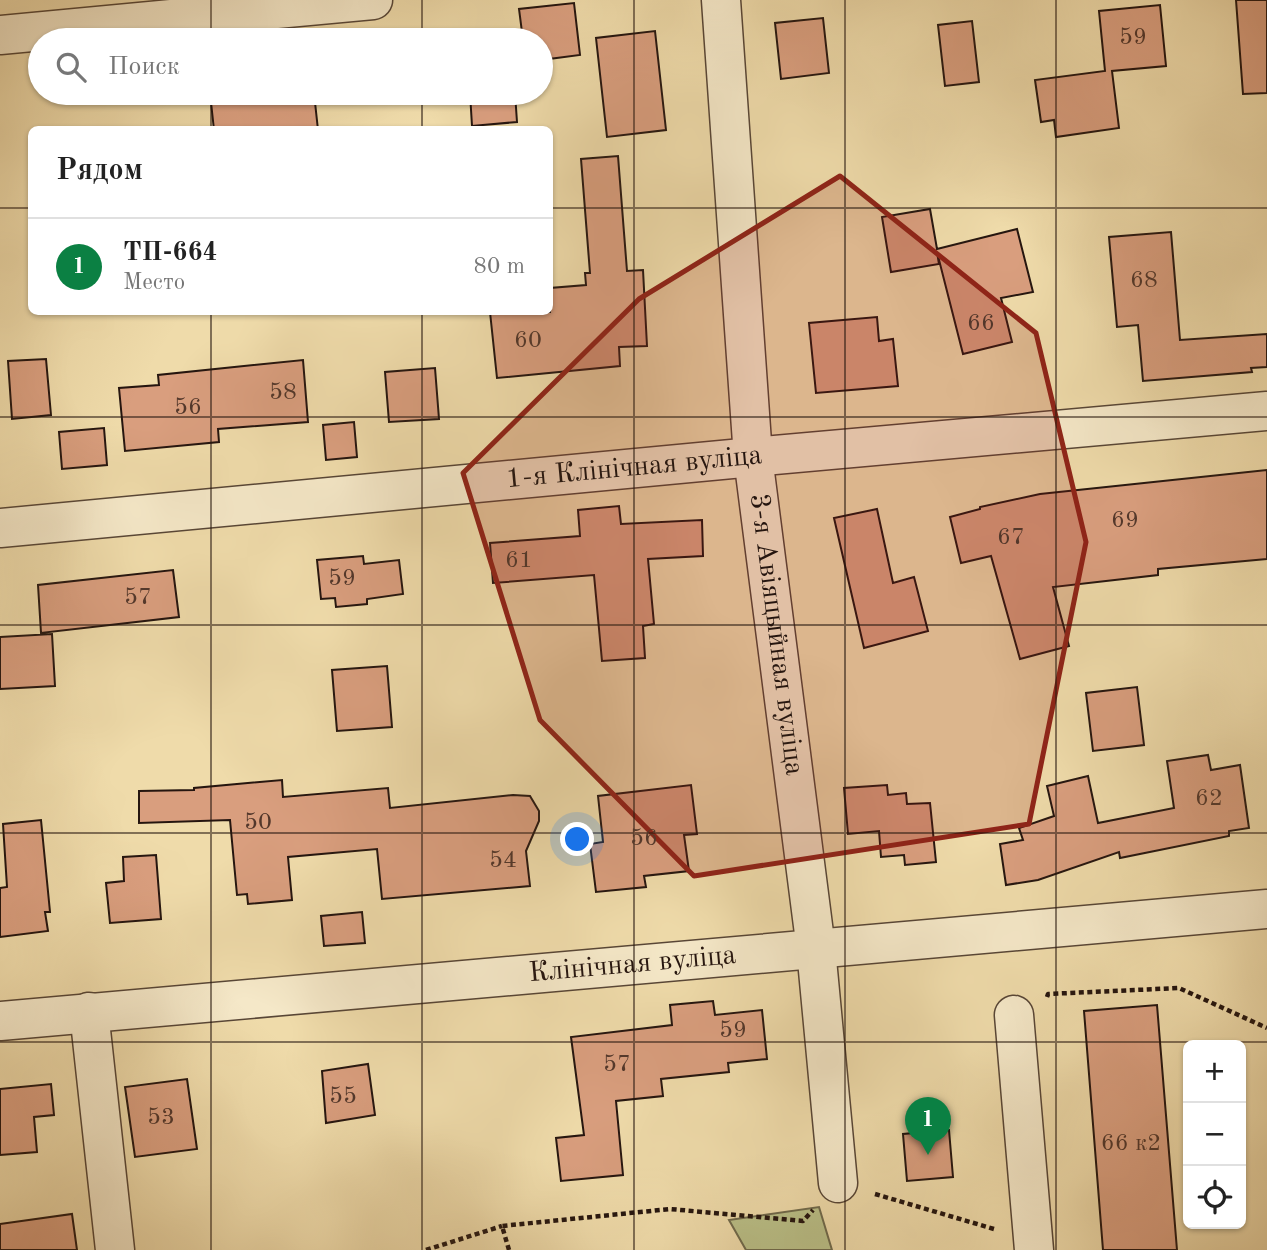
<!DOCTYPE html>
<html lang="ru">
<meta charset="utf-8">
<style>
:root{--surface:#fff;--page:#f6f6f6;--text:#222;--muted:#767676;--line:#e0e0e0;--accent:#0b8043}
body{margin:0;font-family:"Old Standard TT",serif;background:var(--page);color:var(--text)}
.controls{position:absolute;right:21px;bottom:21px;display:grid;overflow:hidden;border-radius:10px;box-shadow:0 2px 5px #0004}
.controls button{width:63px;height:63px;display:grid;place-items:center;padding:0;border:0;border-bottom:2px solid var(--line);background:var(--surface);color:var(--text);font:35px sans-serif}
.you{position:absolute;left:578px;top:840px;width:24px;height:24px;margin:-18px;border:5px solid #fff;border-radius:50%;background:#1a73e8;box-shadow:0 0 0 10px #1a73e833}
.badge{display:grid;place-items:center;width:46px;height:46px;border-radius:50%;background:var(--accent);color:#fff;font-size:23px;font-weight:700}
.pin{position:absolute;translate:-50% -58px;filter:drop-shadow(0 2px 4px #0008)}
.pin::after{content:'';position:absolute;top:37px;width:24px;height:21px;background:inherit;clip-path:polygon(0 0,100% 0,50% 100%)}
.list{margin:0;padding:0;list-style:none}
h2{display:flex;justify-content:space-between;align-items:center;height:91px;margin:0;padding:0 28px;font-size:30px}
h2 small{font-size:23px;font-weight:400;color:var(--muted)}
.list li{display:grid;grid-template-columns:46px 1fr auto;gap:21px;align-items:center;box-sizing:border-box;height:98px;padding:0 28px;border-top:2px solid var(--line)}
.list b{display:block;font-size:26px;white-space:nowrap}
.list p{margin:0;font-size:23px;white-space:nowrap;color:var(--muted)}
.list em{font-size:23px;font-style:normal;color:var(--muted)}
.icon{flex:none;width:38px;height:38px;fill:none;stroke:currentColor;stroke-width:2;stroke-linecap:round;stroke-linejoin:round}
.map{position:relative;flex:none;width:1267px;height:1250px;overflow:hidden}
.search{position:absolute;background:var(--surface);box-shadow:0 2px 5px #0004;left:28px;top:28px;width:525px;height:77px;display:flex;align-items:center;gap:18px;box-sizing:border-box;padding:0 24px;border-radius:38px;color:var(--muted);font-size:26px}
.panel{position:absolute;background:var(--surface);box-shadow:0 2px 5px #0004;left:28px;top:126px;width:525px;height:189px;border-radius:10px}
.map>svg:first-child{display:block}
</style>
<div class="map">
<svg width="1267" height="1250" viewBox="0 0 1267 1250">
<rect width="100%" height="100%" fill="#efdbaa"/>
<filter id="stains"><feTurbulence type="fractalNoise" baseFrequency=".00286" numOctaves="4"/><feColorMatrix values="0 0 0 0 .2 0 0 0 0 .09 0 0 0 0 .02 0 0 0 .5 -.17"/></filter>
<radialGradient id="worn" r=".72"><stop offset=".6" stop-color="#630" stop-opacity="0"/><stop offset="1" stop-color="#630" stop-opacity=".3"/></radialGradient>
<path fill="#bac088" stroke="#706a4c" stroke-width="2" d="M819,1207l13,43h-86l-17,-30z"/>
<path fill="#d99e7e" stroke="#25150f" stroke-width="2" d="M1236,0h31v93l-24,1z
M574,3l6,52 -39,5v-20h-18l-4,-31z
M1160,5l6,61 -54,5 7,57 -63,9 -2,-17 -13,2 -6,-42 70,-9 -6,-60z
M823,18l6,55 -48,6 -6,-56z
M972,21l7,61 -34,4 -7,-61z
M655,31l11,99 -59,7 -11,-99z
M210,93h104l4,37h-104z
M470,93h45l2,29 -45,4z
M618,156l9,115 16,-1 4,76 -28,1 1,19 -123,12 -7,-66h60v-24l36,-3 -1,-12h5l-9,-114z
M930,209l7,40 80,-20 16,63 -32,6 11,44 -49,12 -26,-102 2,12 -48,8 -9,-55z
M1171,232l9,108 87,-6v33l-16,1 1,4 -109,9 -5,-56 -21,2 -8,-90z
M877,317l2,24 14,-2 5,47 -82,7 -7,-70z
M46,359l5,56 -39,4 -4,-58z
M303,360l5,62 -90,7 1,13 -94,9 -6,-63 40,-3 -1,-10z
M435,368l4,51 -50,3 -4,-50z
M354,422l3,35 -31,3 -3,-35z
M104,428l3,37 -45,4 -3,-37z
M1267,470v89l-109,10v6l-105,12 16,59 -49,13 -29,-103 -30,7 -11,-46 30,-8v-2l60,-13z
M619,506l2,18 81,-4 1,36 -55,3 6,65 -11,2 2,32 -43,3 -8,-86 -101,8 -3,-40 90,-7 -2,-26z
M877,509l16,74 21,-6 14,54 -64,17 -30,-130z
M363,556l1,8 35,-4 4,34 -36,5v5l-31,3 -1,-9 -14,1 -4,-39z
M173,570l6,47 -138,16 -3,-48z
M52,634l3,52 -55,3v-52z
M387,666l5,61 -55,4 -5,-61z
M1137,687l7,58 -51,6 -7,-58z
M1208,755l3,15 29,-5 9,63 -20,3v5l-109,22 -1,-6 -81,28 -32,5 -6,-41 23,-4 -4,-12 35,-12 -7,-30 41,-10 10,47 76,-15 -7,-47z
M282,780l1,17 105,-9 2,20 123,-13 17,1 9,15v10l-13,30 4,35 -148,13 -5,-50 -89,8 4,43 -44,4 -1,-10 -10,1 -7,-75 -91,3v-32l55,-1v-2z
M691,785l6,49 -13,1 5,36 -45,5 2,11 -50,5 -6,-48 13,-2 -5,-46z
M887,785l1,10 18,-2 1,11 23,-1 6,59 -31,3 -1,-10 -23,2 -2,-26 -31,3 -4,-46z
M41,820l9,92h-5l3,19 -48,6v-49l7,-1 -4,-63z
M156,855l5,64 -51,4 -4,-40 18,-2 -1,-24z
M362,912l3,31 -41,3 -3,-30z
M713,1001l2,14 47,-5 5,49 -39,4 1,9 -68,7 2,17 -47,5 7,74 -62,6 -5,-43 28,-3 -13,-98 101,-12 -2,-20z
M1157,1005l20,245h-74l-19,-239z
M368,1064l7,51 -49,8 -4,-52z
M187,1079l10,70 -62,8 -10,-70z
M51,1084l3,31 -20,2 3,35 -37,3v-66z
M949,1130l4,47 -46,4 -4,-47z
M72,1214l5,36h-77v-26z"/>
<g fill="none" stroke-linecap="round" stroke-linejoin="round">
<g stroke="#584636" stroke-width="41">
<g id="minor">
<path id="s1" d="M721,0l32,457 63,492 22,234"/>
<path d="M0,35l373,-35"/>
<path id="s2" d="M0,528l753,-71 514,-46"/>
<path d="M89,1012l26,238"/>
<path d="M1014,1015l20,235"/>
<path id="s3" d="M0,1021l1267,-112"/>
</g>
</g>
<path stroke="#25150f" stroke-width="4.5" stroke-dasharray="5 3.5" stroke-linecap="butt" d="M1047,997l1,-3 131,-6 88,40
M875,1194l119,35
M426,1250l76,-24
M509,1250l-7,-24 168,-17 133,12 10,-11"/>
<use href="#minor" stroke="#f5e8c8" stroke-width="38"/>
</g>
<path fill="#8f2418" fill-opacity="0.2" stroke="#8f2418" stroke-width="5" stroke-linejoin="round" d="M840,176l196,157 50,209 -57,282 -335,52 -154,-156 -77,-247 176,-174z"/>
<path fill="none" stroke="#25150f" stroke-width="2" stroke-opacity="0.55" d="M211,0v40M422,0v40M634,0v1250M845,0v1250M1056,0v1250M211,93v37M422,93v37M0,208h32M550,208h717M211,312v938M422,312v938M0,417h1267M0,625h1267M0,833h1267M0,1042h1267"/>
<g text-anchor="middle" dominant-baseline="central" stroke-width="7" stroke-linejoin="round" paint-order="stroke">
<g font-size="24" fill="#52372b">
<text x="1133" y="38">59</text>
<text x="1144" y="281">68</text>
<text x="981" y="324">66</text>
<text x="528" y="341">60</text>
<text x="283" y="393">58</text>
<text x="188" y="408">56</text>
<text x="1125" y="521">69</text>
<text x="1011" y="538">67</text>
<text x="519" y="561">61</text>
<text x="342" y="579">59</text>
<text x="138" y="598">57</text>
<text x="1209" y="799">62</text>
<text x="258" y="823">50</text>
<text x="644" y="839">56</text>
<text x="503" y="861">54</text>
<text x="733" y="1031">59</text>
<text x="617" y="1065">57</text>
<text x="343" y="1097">55</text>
<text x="161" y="1118">53</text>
<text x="1131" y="1144">66 к2</text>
</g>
<g font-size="28" fill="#25150f" stroke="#f5e8c8">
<text stroke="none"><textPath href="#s2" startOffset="637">1-я Клінічная вуліца</textPath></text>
<text stroke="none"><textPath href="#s1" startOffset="637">3-я Авіяцыйная вуліца</textPath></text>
<text stroke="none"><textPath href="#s3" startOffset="635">Клінічная вуліца</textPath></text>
</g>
</g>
<rect width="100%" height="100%" filter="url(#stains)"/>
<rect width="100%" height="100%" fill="url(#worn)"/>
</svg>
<div class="controls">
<button>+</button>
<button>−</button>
<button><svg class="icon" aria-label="locate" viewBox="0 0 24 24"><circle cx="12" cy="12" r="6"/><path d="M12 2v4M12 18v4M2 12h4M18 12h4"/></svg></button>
</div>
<div class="you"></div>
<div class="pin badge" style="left:928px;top:1155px">1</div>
<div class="search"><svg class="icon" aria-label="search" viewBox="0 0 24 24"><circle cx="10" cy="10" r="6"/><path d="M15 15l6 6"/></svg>Поиск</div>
<section class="panel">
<h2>Рядом<small></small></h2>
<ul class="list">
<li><span class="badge">1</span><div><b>ТП-664</b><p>Место</p></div><em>80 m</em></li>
</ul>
</section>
</div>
